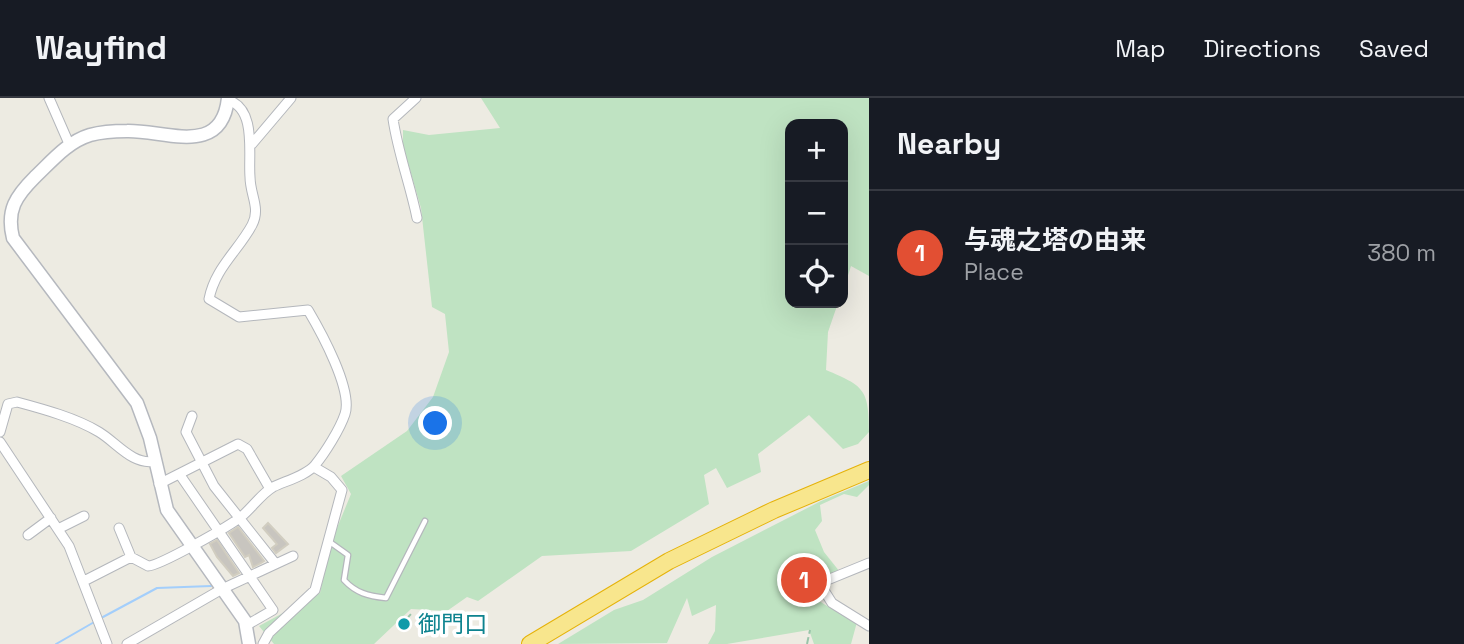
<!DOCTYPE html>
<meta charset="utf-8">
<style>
:root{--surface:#171b24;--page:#20242c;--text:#f1f3f6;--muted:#9ea1a6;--line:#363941;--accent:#e24f33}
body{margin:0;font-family:"Space Grotesk","Noto Sans JP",sans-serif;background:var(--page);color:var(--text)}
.controls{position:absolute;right:21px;top:21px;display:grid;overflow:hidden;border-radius:14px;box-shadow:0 7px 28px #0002}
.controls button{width:63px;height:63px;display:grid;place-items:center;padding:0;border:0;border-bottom:2px solid var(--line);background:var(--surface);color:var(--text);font:35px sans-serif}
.you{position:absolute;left:436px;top:326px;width:24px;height:24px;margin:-18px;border:5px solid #fff;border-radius:50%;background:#1a73e8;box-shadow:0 0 0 10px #1a73e833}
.badge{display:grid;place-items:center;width:46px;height:46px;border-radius:50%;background:var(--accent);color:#fff;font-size:23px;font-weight:700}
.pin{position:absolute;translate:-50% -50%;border:4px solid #fff;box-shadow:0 2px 7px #0006}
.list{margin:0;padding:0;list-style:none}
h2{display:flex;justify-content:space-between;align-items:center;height:91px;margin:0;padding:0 28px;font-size:30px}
h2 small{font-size:23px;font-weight:400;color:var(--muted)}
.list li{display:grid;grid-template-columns:46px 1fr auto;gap:21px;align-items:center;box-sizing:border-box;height:126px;padding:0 28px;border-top:2px solid var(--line)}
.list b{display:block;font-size:26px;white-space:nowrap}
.list p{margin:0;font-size:23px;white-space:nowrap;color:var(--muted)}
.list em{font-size:23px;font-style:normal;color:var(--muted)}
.icon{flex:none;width:38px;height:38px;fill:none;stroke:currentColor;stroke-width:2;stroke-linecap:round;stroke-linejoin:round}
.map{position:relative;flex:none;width:869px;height:546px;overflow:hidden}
header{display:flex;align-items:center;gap:42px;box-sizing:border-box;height:98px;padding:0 35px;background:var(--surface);border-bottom:2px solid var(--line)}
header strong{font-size:33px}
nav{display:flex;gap:38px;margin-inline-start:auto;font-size:24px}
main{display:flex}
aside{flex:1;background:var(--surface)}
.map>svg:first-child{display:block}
</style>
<header>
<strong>Wayfind</strong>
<nav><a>Map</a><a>Directions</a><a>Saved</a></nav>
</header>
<main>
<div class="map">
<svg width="869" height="546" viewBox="0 0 869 546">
<rect width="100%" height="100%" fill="#edebe2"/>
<path fill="#bfe3c2" d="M481,0h388v178l-18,-10 -8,25v-167h-53v179h48l-10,29 -2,38c38,16 43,19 43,62l-11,12 -15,5 -34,-34 -51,39 3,18 -34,16 -11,-20 -12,7 5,29 -78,47 -89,5 -64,45 -11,-4 -20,14 -36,-2 -37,35h-100l-15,-18 61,-33 10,-48 21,-51 -10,-18 66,-45 26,-34 16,-45 -4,-38 -13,-7 -11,-99 -18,-62v-16l26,5 71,-7z
M869,383v4l-12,12 -13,-3 -24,11 2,16 -7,9 9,22 16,20 -9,3 -15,-19 -12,7c-3,38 24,42 53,59l-6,22h-37l-5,-14 -82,14h-19l7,-13 1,-26 -24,11 -5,-18 -20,45 -109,1 56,-34 29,-10 69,-43 109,-56z"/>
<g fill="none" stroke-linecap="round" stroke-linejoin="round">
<path stroke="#a3cefb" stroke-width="2" d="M103,519l54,-29 54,-2
M56,546l40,-23"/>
</g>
<path fill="#c8c5bf" stroke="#d1cdc0" stroke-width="2" d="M268,425l20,21 -12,9 -4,-5 5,-4 -14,-16z
M238,429l26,34 -3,2 -8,4 -4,-12 -4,2 -16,-24z
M217,442l22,33 -6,3 -16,-19 -7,-13z"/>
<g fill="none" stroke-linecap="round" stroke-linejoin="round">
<g stroke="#b4b7bc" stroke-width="7">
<path id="lane" d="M327,442l21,15 -4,25c12,13 24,16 42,18l39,-77"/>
</g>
<g stroke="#b4b7bc" stroke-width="11">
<path id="street" d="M49,0l21,48
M416,0l-23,21c5,34 17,65 24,99
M252,46l39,-46
M192,318l-6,16 28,54 61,77
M0,334l8,-28 9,-2c26,7 59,16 82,30 17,10 34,34 56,29
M0,344l69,104 38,98
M180,377l93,135 -26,15
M159,386l79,-40 9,5 23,40
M119,430l12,29
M58,431l26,-13
M28,437l23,-17
M813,475l19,30 37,23
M84,483l47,-24 17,9c11,0 82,-40 94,-50 10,-8 19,-22 31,-29 12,-6 33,-11 42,-22 10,-12 25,-36 30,-51 8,-24 -24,-82 -37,-104l-69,7 -30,-18c6,-31 29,-48 43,-74 9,-17 -2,-30 -2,-48 -2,-23 7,-68 -22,-77
M820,485l49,-20
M127,546l95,-55 71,-33
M263,546l6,-11 46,-43 27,-100 -11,-13 -17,-10"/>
</g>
<g stroke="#b5b8be" stroke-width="15">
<path id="secondary" d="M228,0c-6,60 -63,32 -101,33 -11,0 -26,1 -37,4 -23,7 -39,27 -55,42 -19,19 -29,33 -22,61l124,165 13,35 17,72 78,111 4,23"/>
</g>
<g stroke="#e5b209" stroke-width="18">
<path id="highway" d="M530,546l139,-83 105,-51 95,-40"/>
</g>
<path stroke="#99c4a9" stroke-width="2" stroke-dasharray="7 3.5" stroke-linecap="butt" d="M796,499l12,-7
M399,529l13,-14
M807,546l3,-14"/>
<use href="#lane" stroke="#fff" stroke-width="4.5"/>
<use href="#street" stroke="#fff" stroke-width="9"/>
<use href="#secondary" stroke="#fff" stroke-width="12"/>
<use href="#highway" stroke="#f8e68d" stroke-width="16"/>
</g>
<circle fill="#0f9aa8" stroke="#fff" stroke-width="2.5" cx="404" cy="526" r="7"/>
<g text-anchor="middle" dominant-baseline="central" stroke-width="7" stroke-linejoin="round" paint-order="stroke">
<g font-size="23" fill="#0d838f" stroke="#fff" text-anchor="start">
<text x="418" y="526">御門口</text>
</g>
</g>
</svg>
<div class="controls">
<button>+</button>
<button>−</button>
<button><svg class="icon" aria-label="locate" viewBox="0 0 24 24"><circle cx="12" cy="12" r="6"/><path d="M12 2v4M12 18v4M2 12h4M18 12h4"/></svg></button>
</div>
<div class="you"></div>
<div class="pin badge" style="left:804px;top:482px">1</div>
</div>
<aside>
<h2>Nearby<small></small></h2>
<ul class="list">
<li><span class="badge">1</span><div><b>与魂之塔の由来</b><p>Place</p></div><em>380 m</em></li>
</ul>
</aside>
</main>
